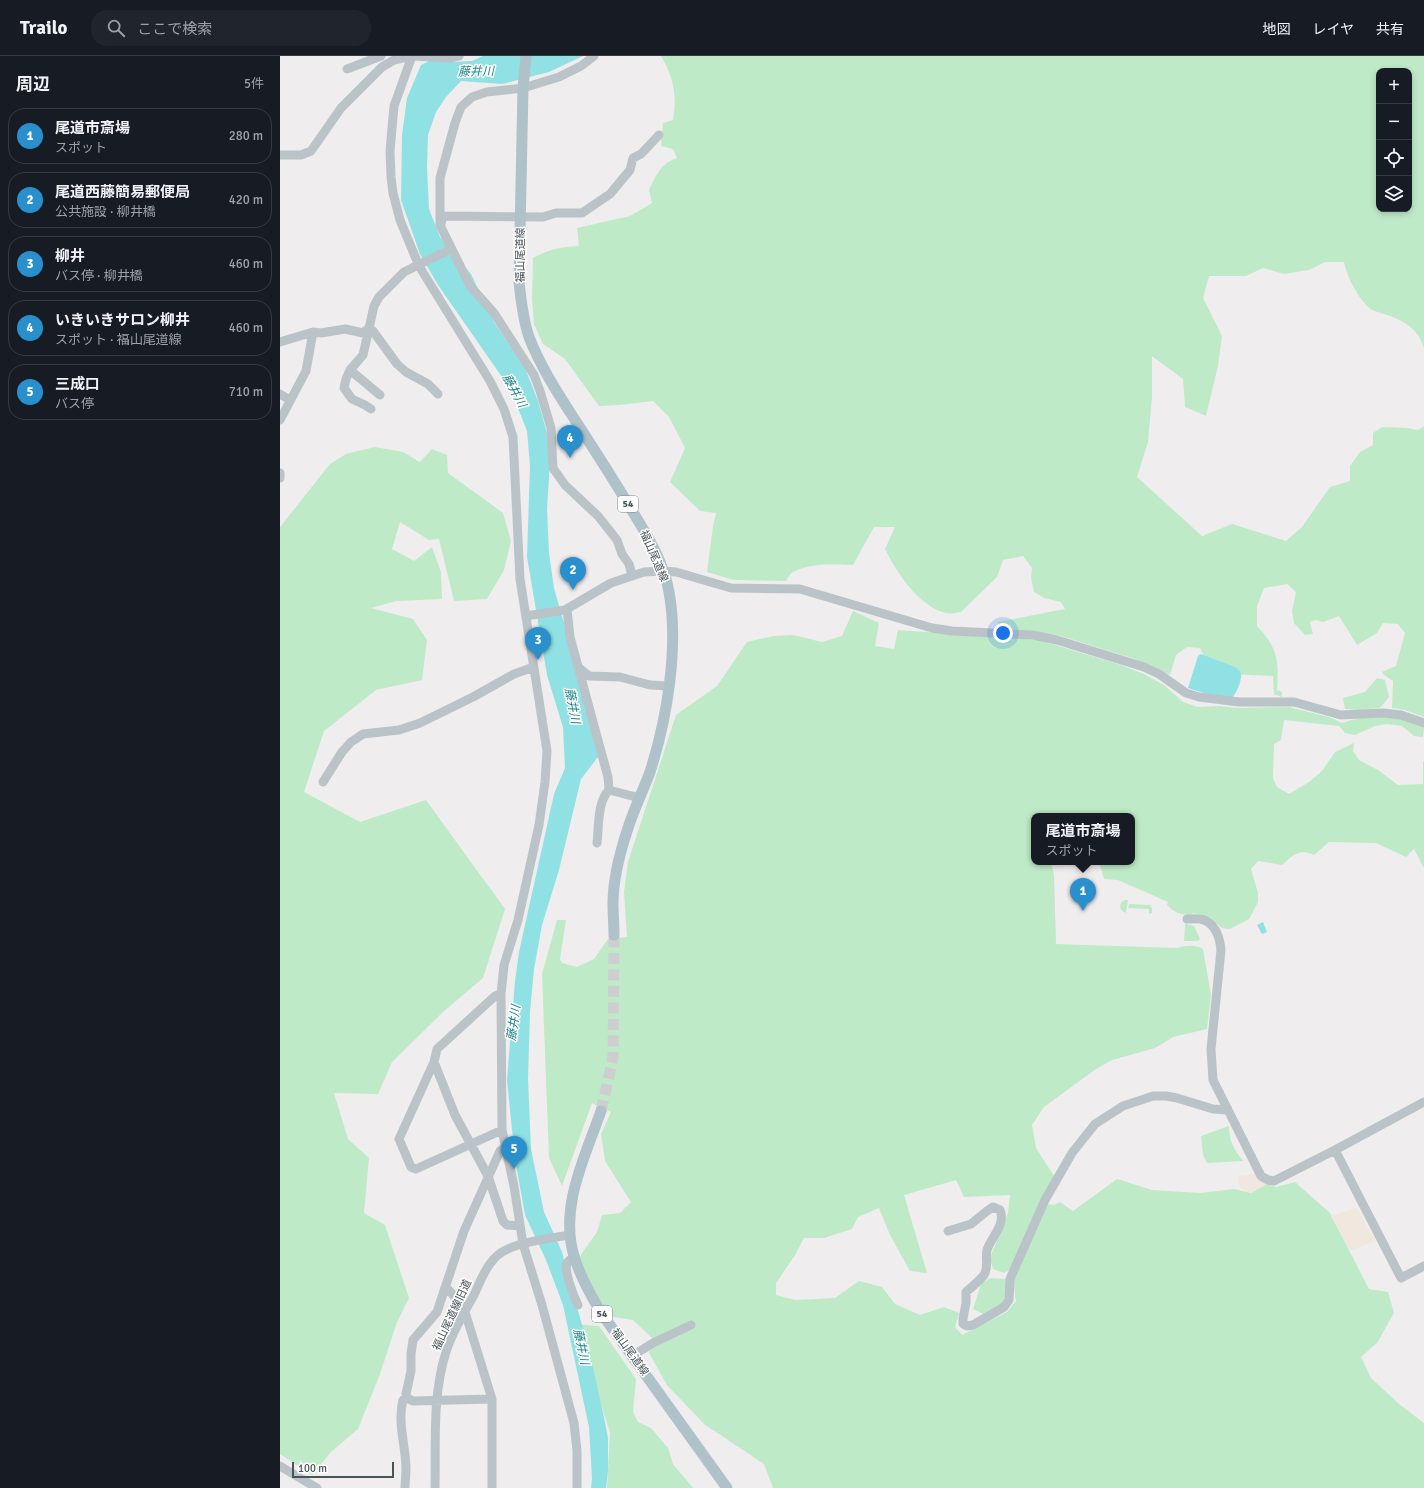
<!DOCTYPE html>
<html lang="ja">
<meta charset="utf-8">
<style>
:root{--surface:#171b24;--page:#20242c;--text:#f1f3f6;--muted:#9ea1a6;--line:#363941;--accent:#2a90cd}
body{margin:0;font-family:Signika,"Noto Sans JP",sans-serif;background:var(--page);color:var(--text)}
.controls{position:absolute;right:12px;top:12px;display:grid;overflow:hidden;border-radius:8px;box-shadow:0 2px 6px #0003}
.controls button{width:36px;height:36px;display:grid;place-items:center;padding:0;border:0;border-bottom:1px solid var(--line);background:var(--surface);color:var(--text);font:20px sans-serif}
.scale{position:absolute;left:12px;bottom:10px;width:102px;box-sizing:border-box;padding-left:4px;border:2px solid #475458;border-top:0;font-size:11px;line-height:14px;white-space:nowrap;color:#475458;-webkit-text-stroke:3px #fff;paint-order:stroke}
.you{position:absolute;left:723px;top:577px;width:14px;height:14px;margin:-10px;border:3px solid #fff;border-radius:50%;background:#1a73e8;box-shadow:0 0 0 6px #1a73e833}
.badge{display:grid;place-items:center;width:26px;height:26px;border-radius:50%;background:var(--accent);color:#fff;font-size:13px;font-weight:700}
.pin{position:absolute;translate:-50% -33px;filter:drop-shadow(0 1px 2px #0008)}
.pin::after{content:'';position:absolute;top:21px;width:14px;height:12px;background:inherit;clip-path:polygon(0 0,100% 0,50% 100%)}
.popup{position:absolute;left:751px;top:757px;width:104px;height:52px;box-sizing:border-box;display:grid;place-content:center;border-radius:8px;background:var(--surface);filter:drop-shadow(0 1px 3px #0005);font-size:13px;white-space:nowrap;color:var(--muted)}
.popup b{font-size:15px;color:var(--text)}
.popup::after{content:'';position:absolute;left:50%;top:100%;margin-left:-8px;border:8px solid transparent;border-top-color:var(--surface)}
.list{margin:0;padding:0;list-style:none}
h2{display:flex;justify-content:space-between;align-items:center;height:52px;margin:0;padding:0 16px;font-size:17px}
h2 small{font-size:13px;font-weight:400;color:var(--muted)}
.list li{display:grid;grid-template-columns:26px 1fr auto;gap:12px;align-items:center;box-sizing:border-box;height:56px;margin:0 8px 8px;padding:0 8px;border:1px solid var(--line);border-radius:16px}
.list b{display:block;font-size:15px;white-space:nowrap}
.list p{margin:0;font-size:13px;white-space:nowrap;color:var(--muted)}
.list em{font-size:13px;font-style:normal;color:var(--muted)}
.icon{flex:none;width:22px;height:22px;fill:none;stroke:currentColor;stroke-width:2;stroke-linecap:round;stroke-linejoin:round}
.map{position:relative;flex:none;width:1144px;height:1432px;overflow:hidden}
header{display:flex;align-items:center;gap:24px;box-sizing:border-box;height:56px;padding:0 20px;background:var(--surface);border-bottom:1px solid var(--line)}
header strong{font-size:19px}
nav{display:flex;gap:22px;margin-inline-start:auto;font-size:14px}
.search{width:280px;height:36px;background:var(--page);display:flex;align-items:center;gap:10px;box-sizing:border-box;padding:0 14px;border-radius:16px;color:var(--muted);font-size:15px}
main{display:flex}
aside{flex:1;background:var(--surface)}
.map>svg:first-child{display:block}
</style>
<header>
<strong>Trailo</strong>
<div class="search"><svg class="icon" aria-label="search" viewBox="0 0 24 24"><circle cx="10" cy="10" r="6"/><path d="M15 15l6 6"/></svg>ここで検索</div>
<nav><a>地図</a><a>レイヤ</a><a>共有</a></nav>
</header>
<main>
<aside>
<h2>周辺<small>5件</small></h2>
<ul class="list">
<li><span class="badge">1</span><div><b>尾道市斎場</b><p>スポット</p></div><em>280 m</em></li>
<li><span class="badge">2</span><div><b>尾道西藤簡易郵便局</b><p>公共施設 · 柳井橋</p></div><em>420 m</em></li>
<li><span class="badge">3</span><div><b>柳井</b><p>バス停 · 柳井橋</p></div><em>460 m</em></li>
<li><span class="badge">4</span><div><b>いきいきサロン柳井</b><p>スポット · 福山尾道線</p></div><em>460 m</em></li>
<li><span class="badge">5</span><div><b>三成口</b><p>バス停</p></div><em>710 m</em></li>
</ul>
</aside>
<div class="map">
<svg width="1144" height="1432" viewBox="0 0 1144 1432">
<rect width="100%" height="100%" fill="#f0edee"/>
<path fill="#bfeac7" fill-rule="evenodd" d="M381,0h763v292c-6,-19 -19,-27 -37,-33 -5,-2 -11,-3 -15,-5 -13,-9 -25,-33 -28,-48h-19l-16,8 -25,4 -21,-6 -17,8h-37l-6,22 19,38 -4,30 -12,50 -21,-9 -2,-28 -31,-23v41l-4,45 -11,35 65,59 30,-12 54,17 16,-14 28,-40 20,-6v-15l10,-14 13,-7v-12l9,-6 25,1 11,2 6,-4v291l-19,-7 -13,-2 1,-27 -9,-6 -2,-3 14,-6 9,-33 -7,-9 -15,-1 -6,10 -20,12 -18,-29 -16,6 -7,-2 -6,2 3,12 -8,1 -11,-12 -2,-12 4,-19 -9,-8 -23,4 -7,18v20c21,22 22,35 20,64l5,2v5l-8,-3 -1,-18 -42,-2 -14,-14 -13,-4 -4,-8 -13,-1 -11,8 -6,20 -35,-16 -77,-24 -26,-4 -34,-2v-7l67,-13 -4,-7 -17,-4 -10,-6 -3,-14 1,-10 -9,-12 -20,4 -6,17 -36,35c-5,1 -11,2 -16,1 -27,-8 -48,-40 -60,-64l10,-22h-21l-21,38c-19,-1 -42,-2 -60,7 -3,1 -5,6 -7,9l-52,-1 -27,-8 6,-46 3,-13 -16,-2 -30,-29 15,-34 -16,-31 -16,-16 -33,4 -21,1 -34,-47 -22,-15 -9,-20 -2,-26 1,-40c17,-9 27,-11 46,-12l-2,-18 53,-12 22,-13 -3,-13c8,-16 11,-26 28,-32l-4,-9 -12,-3 2,-23 10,-3c4,-25 1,-42 -12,-64zM1099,15h30v138h-30z
M95,391l28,5 17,10 12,-13 15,6 1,18 55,40 8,28 -7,29 -17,29 -33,2 -15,-62 -10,1 -29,-18 -8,27 22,12 18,-14 9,25 1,27 -46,2 -25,7 42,11 14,21 -5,40 -46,10 -52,41 -20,61 56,30 66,-22 79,109 -22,69 -40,34 -51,50 -14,32 -44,-1 14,46 21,19 -5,55 21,12 24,73 -12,24 -17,52 -22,55 -27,23 -19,23 -32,-21v-927l50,-63 16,-10z
M573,555l26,12 -4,23 19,3 4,-19 141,10 79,24 26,10 20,11 19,17 15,5 21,-1 19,2 51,-1 40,10 13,6c13,-4 29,-8 43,-8 13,1 27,8 39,13l-1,9 -9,-1 -12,-10 -15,-2 -12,2 -20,9 -10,-2 -6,-7 -55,-6 -3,20 -7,4 -1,34 4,9 12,7 20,-12 13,-11 13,-19 19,-9 -1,8 6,9 19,10 20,15 25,-1v-22l1,-1v107l-10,-19 -8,8 -30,-14 -47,-1 -15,13c-15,-7 -21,0 -32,10l-24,-4 -7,8 7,24v9l-9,17 -19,10 -8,-1 -12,-10 -17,-5 -1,2c-10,0 -18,-2 -25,-10l1,-3 -50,-22 -14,-1 -5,-17h33v-46h-98v46h17l3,14 2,68 122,4c6,-3 20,-3 25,1l8,46 -4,34 -34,8 -18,11 -43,12 -16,9 -52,38 -12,18 4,23 18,28 -40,91 -10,6 -11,-4 -3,-11 18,-45 2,-18 -46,2 -8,-17 -52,15 23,78 -17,-2 -20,-36 -11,-27 -21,9 -6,12 -28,9h-20l-9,17 -19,28v12l19,5 40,-2 24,-17 23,6 13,17 25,11 24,-8 15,6 -4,14 7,8 45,-23 9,-11 -3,-21 34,-76 7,1 6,-3 13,9 44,-32 35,11 48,3 34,-4 17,4 16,-9 9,3 19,-5 35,31 39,76 19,3 6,21 -17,30 -16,14 10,21 28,26 25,19v65h-651l-9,-24 -60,-40 -37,-39 -18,-32 3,-15 -19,-18 -26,-4 -32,-47 7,-16 15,-21 5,-17 18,-2 11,-11 -26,-41 -4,-27 10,-22 -19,-9 -30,83 -13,-28 -7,-184 15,-54h9l-6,39 2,4 15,4 17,-8 14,-20 19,-2 -3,-45 4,-30 48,-147 41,-29 30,-44 26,-6 20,-1 29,7 20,-6z
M1097,622l8,2 4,17 -9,11 -21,2 -14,-1 -2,-11 22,-6z
M845,844h3l-2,13 -4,-2c-3,-5 -2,-9 3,-11z
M849,848l21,1 2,3v5l-3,1v-5l-21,-1z
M905,868h3v2l1,-1 5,1 6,13 -2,2h-14z
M949,1070c0,16 5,23 14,35l-36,2 -4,-8 -2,-19z
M710,1222l16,1v12l-3,12 -20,11 -10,-5 8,-25z
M294,1268l25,2 37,53 -3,33 5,10 13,6 17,20 5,16 20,24h-86l3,-56z"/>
<path fill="#f0e7df" d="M974,1118l4,2 9,8 -16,9 -9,-4 -5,-8 2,-5z
M1077,1152l18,33 -25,10 -19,-35z"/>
<path fill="#90e1e3" d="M203,0h100l-34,16 -47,12 -41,-3 -15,16 -10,15 -8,23 -1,32 2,42 11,28 31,37 23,48 31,46 13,33 9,32 3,30 -3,46 2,44 5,35 47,165 -20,26 -22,91 -17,55 -8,44 -4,43 -2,67 3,70 13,63 18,40 28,102 15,68 3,16v33l-2,17h-15l1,-10 -3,-51 -26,-122 -17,-45 -21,-45 -10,-56 -8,-79 8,-99 4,-29 35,-158 11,-26 -2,-41 -16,-52 -20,-118 3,-91 -3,-35 -16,-41 -73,-105 -18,-31 -19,-54 1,-65 5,-37 14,-33 10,-5 21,2 20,-1z
M921,598l34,13 6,5c1,8 -3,19 -9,26l-22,-3 -22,-7 10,-32z
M983,866l4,10 -5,2 -5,-9z"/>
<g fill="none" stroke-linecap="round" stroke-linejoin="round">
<path stroke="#ceced0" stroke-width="11" stroke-dasharray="11 5.5" stroke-linecap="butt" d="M321,1055l12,-53 1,-123"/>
<path stroke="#bac4c8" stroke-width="9" d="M132,0l-18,50 -4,45 1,26 2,16 7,27 19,46 71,115 14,28 9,28 7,142 27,172 -2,31 -6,43 -21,95 -14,45 -3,29 1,136 12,56 9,58 19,61 32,118 3,28v37
M133,0l37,2 9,-2
M314,0l-13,10 -22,11 -36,11 -36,4 -15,5 -11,10 -6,16 -15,55v47l30,61 24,27 40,62 6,16 11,37 2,40 12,17 33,31 19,24 5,14 7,10 3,11
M67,13l34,-13
M0,99h21l10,-4 30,-43 41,-41 12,-7 17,-4
M161,168l2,-8 100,1 13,-4h26l28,-19 20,-24 3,-12 8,-4 18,-19
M89,272l4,3 24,33 9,8 22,12 10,10
M0,286l33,-10 8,1 24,-4 18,4 6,-5
M70,314l30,25
M0,338l10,6
M91,353l-6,-4 -13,-6 -8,-11 2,-9 4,-9 13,-15 11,-49 5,-9 25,-25 47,-23
M0,364l26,-49 7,-39
M0,417v5
M287,553l3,28 38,140 1,13c-12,12 -10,37 -12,53
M246,560l39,-6 46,-27 33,-11 19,-1 13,1 55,16 69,1 132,39 20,3 81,4 24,5 87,27 15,7 27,19 13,4 40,5h55l47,13 42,-2 18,2 23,8
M298,611l11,9 31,1 30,8 19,1
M43,726l19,-30 9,-10 12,-8 36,-4 21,-7 53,-26 41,-23 20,-7
M329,734l31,8
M907,863c5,0 12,-1 17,1 12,5 16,19 17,30l-10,99 2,31 48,96 7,4 6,1 61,-31 89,-48
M221,938l-6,2 -58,53 -3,13 -35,77 12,28 5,2 86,-39
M154,1006l21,53 33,61 15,45 4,4 13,1
M1055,1094l66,128 23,-12
M668,1175l23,-7 16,-13 6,-4 7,3c6,15 -9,27 -13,40 -2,8 2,17 -3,25 -5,6 -12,12 -18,17v11l-3,16v5l4,2 6,-1 31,-18 5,-7 1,-21 35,-79 27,-47 23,-29 28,-18 30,-10h13l11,2 36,11 14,1
M294,1201c-3,2 -6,3 -7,7 -3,8 7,33 11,41
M166,1231l16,18 3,7 27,87v89
M352,1300l21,-13 38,-18
M212,1343l-79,2 -6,-3 -1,-4 5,-23v-17l2,-14 24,-28 27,-81 36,-80 6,-4
M0,1410l37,22
M125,1432c0,-6 1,-13 1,-19 0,-22 -9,-47 -3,-69l4,-2
M155,1432c1,-45 -3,-92 11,-136 6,-20 18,-39 28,-57 7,-15 13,-33 28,-43 16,-10 49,-14 68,-17"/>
<path stroke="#afc2ca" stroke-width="11" d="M246,0l-3,32 -4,194c2,18 4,38 10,55 12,31 30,58 48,86 18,28 37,57 54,86 16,26 33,53 38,83 10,55 -2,127 -19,180 -7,19 -16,37 -22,56 -8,24 -15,50 -15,76 0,10 1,21 1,31
M321,1055c-16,46 -43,98 -26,148 6,19 16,37 27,55l125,174"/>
</g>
<g text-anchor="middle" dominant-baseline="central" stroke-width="3" stroke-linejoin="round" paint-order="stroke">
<g fill="#fff" stroke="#7e878a" stroke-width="1">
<rect x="338" y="440" width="20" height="16" rx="3"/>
<rect x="312" y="1250" width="20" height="16" rx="3"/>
</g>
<g font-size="10" font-weight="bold" fill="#475458">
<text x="348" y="448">54</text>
<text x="322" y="1258">54</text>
</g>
<g font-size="11" fill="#475458" stroke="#fff">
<text transform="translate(240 199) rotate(-90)">福山尾道線</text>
<text transform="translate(374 500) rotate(67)">福山尾道線</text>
<text transform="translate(172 1259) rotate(-65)">福山尾道線旧道</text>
<text transform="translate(350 1296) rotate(54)">福山尾道線</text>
</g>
<g font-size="12" font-style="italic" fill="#198385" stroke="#fff">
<text transform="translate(196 16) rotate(-1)">藤井川</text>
<text transform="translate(234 335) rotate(61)">藤井川</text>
<text transform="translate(292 650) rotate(79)">藤井川</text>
<text transform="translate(234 967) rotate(-82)">藤井川</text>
<text transform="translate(301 1291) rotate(78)">藤井川</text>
</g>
</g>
</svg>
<div class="controls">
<button>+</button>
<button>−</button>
<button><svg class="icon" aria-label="locate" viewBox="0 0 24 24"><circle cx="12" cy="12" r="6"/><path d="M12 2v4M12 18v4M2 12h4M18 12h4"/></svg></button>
<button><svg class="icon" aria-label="layers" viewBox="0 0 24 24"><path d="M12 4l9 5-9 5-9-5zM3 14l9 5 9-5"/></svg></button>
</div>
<div class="scale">100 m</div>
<div class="you"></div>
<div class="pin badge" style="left:803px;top:855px">1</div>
<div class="popup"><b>尾道市斎場</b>スポット</div>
<div class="pin badge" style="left:293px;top:534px">2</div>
<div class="pin badge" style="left:258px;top:604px">3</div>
<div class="pin badge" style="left:290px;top:402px">4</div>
<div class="pin badge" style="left:234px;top:1113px">5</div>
</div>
</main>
